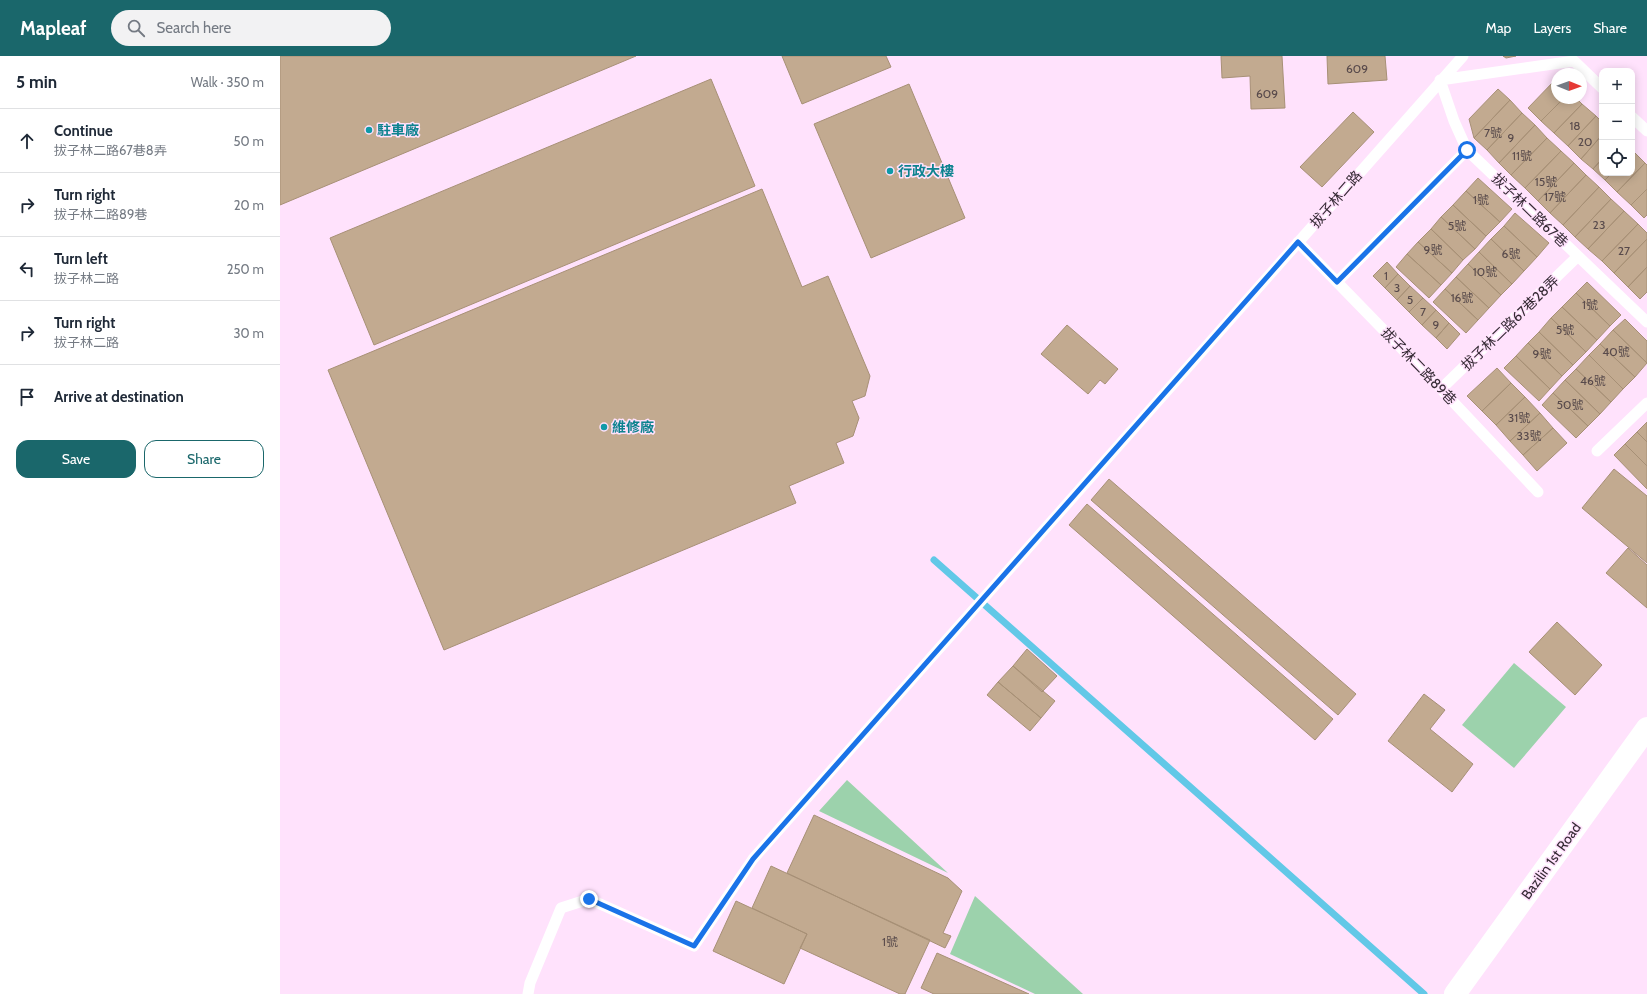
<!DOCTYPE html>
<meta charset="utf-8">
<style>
:root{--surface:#fff;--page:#f2f2f3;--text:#1f2937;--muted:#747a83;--line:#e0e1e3;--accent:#1a676b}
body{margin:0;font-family:Cabin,"Noto Sans TC",sans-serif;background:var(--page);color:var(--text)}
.controls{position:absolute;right:12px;top:12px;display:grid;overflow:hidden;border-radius:8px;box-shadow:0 2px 10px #0003}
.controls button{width:36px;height:36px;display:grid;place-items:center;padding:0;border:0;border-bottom:1px solid var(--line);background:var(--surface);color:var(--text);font:20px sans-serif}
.compass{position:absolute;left:1271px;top:12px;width:36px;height:36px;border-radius:50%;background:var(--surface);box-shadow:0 2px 10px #0003;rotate:91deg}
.stop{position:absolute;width:12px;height:12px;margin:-9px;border:3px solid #1a73e8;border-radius:50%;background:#fff}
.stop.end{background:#1a73e8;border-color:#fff;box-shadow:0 1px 4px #0008}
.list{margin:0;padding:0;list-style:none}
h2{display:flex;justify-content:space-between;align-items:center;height:52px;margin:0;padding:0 16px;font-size:17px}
h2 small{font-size:13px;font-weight:400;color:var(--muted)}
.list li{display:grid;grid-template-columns:26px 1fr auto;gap:12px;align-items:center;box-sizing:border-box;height:64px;padding:0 16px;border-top:1px solid var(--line)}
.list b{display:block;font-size:15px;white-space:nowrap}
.list p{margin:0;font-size:13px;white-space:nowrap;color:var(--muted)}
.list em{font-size:13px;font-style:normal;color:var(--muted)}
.actions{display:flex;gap:8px;padding:12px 16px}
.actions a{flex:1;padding:9px 0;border:1px solid var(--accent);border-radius:12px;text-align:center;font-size:14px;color:var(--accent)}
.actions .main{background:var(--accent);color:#fff}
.icon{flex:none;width:22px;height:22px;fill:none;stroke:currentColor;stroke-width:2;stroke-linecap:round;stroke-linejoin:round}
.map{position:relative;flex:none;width:1367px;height:938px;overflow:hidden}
header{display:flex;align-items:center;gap:24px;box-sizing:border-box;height:56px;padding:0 20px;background:var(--accent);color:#fff}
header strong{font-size:19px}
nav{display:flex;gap:22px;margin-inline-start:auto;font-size:14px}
.search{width:280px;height:36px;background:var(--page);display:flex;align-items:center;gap:10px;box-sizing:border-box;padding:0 14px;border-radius:22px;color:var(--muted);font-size:15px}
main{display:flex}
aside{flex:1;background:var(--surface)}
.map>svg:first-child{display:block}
</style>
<header>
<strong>Mapleaf</strong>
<div class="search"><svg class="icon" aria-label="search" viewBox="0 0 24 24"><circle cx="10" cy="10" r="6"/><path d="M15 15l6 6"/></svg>Search here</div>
<nav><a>Map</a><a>Layers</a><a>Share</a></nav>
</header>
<main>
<aside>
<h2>5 min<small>Walk · 350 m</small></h2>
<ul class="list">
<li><svg class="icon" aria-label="ahead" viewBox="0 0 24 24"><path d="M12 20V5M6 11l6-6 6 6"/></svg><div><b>Continue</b><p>拔子林二路67巷8弄</p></div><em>50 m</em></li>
<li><svg class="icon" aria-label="right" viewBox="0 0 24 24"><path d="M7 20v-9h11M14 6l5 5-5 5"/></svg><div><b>Turn right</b><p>拔子林二路89巷</p></div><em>20 m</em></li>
<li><svg class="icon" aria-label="left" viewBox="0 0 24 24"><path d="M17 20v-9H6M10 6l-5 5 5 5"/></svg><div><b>Turn left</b><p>拔子林二路</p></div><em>250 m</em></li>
<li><svg class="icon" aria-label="right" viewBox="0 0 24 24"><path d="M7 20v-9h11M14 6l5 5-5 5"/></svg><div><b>Turn right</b><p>拔子林二路</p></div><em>30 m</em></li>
<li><svg class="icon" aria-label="arrive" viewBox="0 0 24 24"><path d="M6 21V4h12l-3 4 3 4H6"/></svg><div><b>Arrive at destination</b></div></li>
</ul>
<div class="actions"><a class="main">Save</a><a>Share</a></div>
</aside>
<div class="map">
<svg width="1367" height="938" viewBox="0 0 1367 938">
<rect width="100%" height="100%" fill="#ffe2fc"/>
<path fill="#9cd2ac" d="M1234,607l52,44 -52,61 -52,-43z
M567,724l101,93 -129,-62z
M695,840l108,98h-48l-85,-40z"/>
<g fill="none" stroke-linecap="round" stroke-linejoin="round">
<path stroke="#62c8e7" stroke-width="7" d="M654,504l490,434"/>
</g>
<path fill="#c2aa90" stroke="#a79076" d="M0,0h356l-356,149z
M502,0h104l5,11 -89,37z
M941,0h61l3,52 -34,1 -1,-33 -28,2z
M1047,0h58l2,24 -59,4z
M1223,0h13l-10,2z
M431,23l44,107 -381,159 -44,-107z
M1276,23l1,19h7l-23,23 -13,-13z
M629,28l56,134 -94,40 -57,-134z
M1218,33l12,11 -36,38 -5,-19z
M1284,42h12l6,6 -28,29 -13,-12z
M1230,44l12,13 -35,37 -13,-12z
M1302,48l14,12 -28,30 -14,-13z
M1073,56l21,20 -52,55 -22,-20z
M1242,57l13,12 -36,38 -12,-13z
M1316,60l6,6v13l-21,24 -13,-13z
M1255,69l12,13 -36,37 -12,-12z
M1322,79v24l-9,10 -12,-10z
M1267,82l14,13 -36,37 -14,-13z
M1281,95l13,12 -36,38 -13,-13z
M1353,95l12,12 -28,29 -12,-12 7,-7h20v-20z
M1322,103v14h10l-7,7 -12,-11z
M1294,107l12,12 -36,38 -12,-12z
M1365,107l2,2v24l-16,16 -14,-13z
M1306,119l13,12 -36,38 -13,-12z
M1198,122l34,31 -12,13 -34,-31z
M1319,131l12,12 -36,38 -12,-12z
M482,133l40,98 26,-11 42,100 -5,20 -13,5 7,17 -6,18 -17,7 8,20 -55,23 7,17 -352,147 -116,-280z
M1367,133v26l-3,3 -13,-13z
M1186,135l34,31 -14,14 -33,-31z
M1331,143l13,12 -36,38 -13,-12z
M1173,149l33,31 -11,13 -34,-32z
M1344,155l14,13 -36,37 -14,-12z
M1235,157l34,30 -12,14 -33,-31z
M1161,161l34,32 -12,11 -32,-31z
M1358,168l9,9v6l-33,34 -12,-12z
M1224,170l33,31 -13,14 -33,-32z
M1151,173l32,31 -11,13 -34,-31z
M1211,183l33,32 -12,13 -33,-32z
M1367,183v28l-19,20 -14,-14z
M1138,186l34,31 -11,12 -34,-31z
M1199,196l33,32 -11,11 -33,-31z
M1127,198l34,31 -12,13 -33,-31z
M1107,206l11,12 -13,14 -12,-12z
M1188,208l33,31 -12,13 -33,-31z
M1367,211v25l-7,7 -12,-12z
M1118,218l12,12 -13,14 -12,-12z
M1176,221l33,31 -11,12 -33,-31z
M1307,226l34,33 -11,11 -34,-33z
M1130,230l13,12 -14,14 -12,-12z
M1165,233l33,31 -12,13 -33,-31z
M1296,237l34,33 -13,14 -35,-33z
M1143,242l13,12 -14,15 -13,-13z
M1282,251l35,33 -11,12 -35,-34z
M1156,254l13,13 -13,15 -14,-13z
M1271,262l35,34 -13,13 -34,-33z
M1345,263l22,22v22l-34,-33z
M1169,267l11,11 -13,15 -11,-11z
M787,269l51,44 -13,15 -5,-4 -12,14 -47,-40z
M1333,274l34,33 -12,14 -35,-33z
M1259,276l34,33 -11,11 -34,-33z
M1248,287l34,33 -12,13 -34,-33z
M1320,288l35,33 -12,12 -34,-34z
M1309,299l34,34 -12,13 -35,-33z
M1236,300l34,33 -11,12 -35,-33z
M1217,312l14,15 -29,28 -15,-15z
M1296,313l35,33 -11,12 -35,-34z
M1285,324l35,34 -12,12 -35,-33z
M1231,327l14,14 -29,28 -14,-14z
M1273,337l35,33 -12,12 -34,-33z
M1245,341l15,16 -30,28 -14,-16z
M1260,357l13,15 -30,27 -13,-14z
M1367,366v20l-10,-10z
M1273,372l14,15 -30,28 -14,-16z
M1357,376l10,10v24l-22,-22z
M1345,388l22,22v23l-33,-34z
M1334,413l33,27v67l-65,-55z
M829,423l247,215 -18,21 -247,-215z
M807,448l246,215 -18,21 -246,-215z
M1348,492l19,17v43l-41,-35z
M1277,566l45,43 -27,30 -46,-43z
M747,593l30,27 -15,16 -29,-26z
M733,610l42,35 -14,17 -43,-36z
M718,626l43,36 -11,13 -43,-36z
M1144,638l21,16 -15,19 43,35 -21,28 -64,-51z
M534,759l134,63 14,13 -19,42 8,3 -6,12 -158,-75z
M491,810l159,74 -25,54h-5l-100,-46 7,-14 -55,-26z
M456,845l71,33 -23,50 -71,-33z
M657,897l92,41h-95l-13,-6z"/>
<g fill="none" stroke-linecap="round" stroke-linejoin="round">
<path stroke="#fff" stroke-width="11" d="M1322,32l-28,-27 -134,19 14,41 13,29 180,172
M1352,61l15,14
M1018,186l143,147 97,103
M1057,226l130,-132
M1161,333l137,-133
M1317,395l50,-48
M248,938l2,-11 31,-75 28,-9 105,47 59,-87 710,-803"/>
<path stroke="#fff" stroke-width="22" d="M1175,938l192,-266"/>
</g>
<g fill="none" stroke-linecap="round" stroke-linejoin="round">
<path stroke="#1a73e8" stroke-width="5" d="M309,843l105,47 59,-87 545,-617 39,40 130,-132"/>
</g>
<g fill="#0f9aa8" stroke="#ffe2fc" stroke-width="1.5">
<circle cx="89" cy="74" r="4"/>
<circle cx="610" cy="115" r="4"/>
<circle cx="324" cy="371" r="4"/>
</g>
<g text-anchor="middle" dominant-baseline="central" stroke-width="3" stroke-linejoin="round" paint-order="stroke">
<g font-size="12" fill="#584a4b">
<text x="1077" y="12">609</text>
<text x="987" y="37">609</text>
<text x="1295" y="69">18</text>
<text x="1213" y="76">7號</text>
<text x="1231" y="81">9</text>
<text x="1305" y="85">20</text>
<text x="1242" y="99">11號</text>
<text x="1266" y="125">15號</text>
<text x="1275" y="140">17號</text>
<text x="1201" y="143">1號</text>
<text x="1319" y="168">23</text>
<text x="1177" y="169">5號</text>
<text x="1153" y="193">9號</text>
<text x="1344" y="194">27</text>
<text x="1231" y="197">6號</text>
<text x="1205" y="215">10號</text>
<text x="1106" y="219">1</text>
<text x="1117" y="231">3</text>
<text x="1182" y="241">16號</text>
<text x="1130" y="243">5</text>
<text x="1310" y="248">1號</text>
<text x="1143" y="255">7</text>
<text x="1156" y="268">9</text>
<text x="1285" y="273">5號</text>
<text x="1336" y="295">40號</text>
<text x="1262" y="297">9號</text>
<text x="1313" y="324">46號</text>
<text x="1290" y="348">50號</text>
<text x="1239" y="361">31號</text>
<text x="1249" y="379">33號</text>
<text x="610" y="885">1號</text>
</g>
<g font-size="14" font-weight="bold" fill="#0d838f" stroke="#ffe2fc" text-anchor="start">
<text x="97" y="74">駐車廠</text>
<text x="618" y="115">行政大樓</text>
<text x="332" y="371">維修廠</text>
</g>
<g font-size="14" fill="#352a34" stroke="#ffe2fc">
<text transform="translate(1056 143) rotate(-49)">拔子林二路</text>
<text transform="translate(1250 154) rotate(44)">拔子林二路67巷</text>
<text transform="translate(1230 267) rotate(-44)">拔子林二路67巷28弄</text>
<text transform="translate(1139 310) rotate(46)">拔子林二路89巷</text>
<text transform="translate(1271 805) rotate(-54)">Bazilin 1st Road</text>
</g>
</g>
</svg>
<div class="controls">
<button>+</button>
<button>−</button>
<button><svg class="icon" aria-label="locate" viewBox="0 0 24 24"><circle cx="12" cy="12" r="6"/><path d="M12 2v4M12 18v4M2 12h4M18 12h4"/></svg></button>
</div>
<svg class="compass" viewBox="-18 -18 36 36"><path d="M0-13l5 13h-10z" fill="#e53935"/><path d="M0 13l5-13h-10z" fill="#747a83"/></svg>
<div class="stop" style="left:1187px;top:94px"></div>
<div class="stop end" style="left:309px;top:843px"></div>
</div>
</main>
